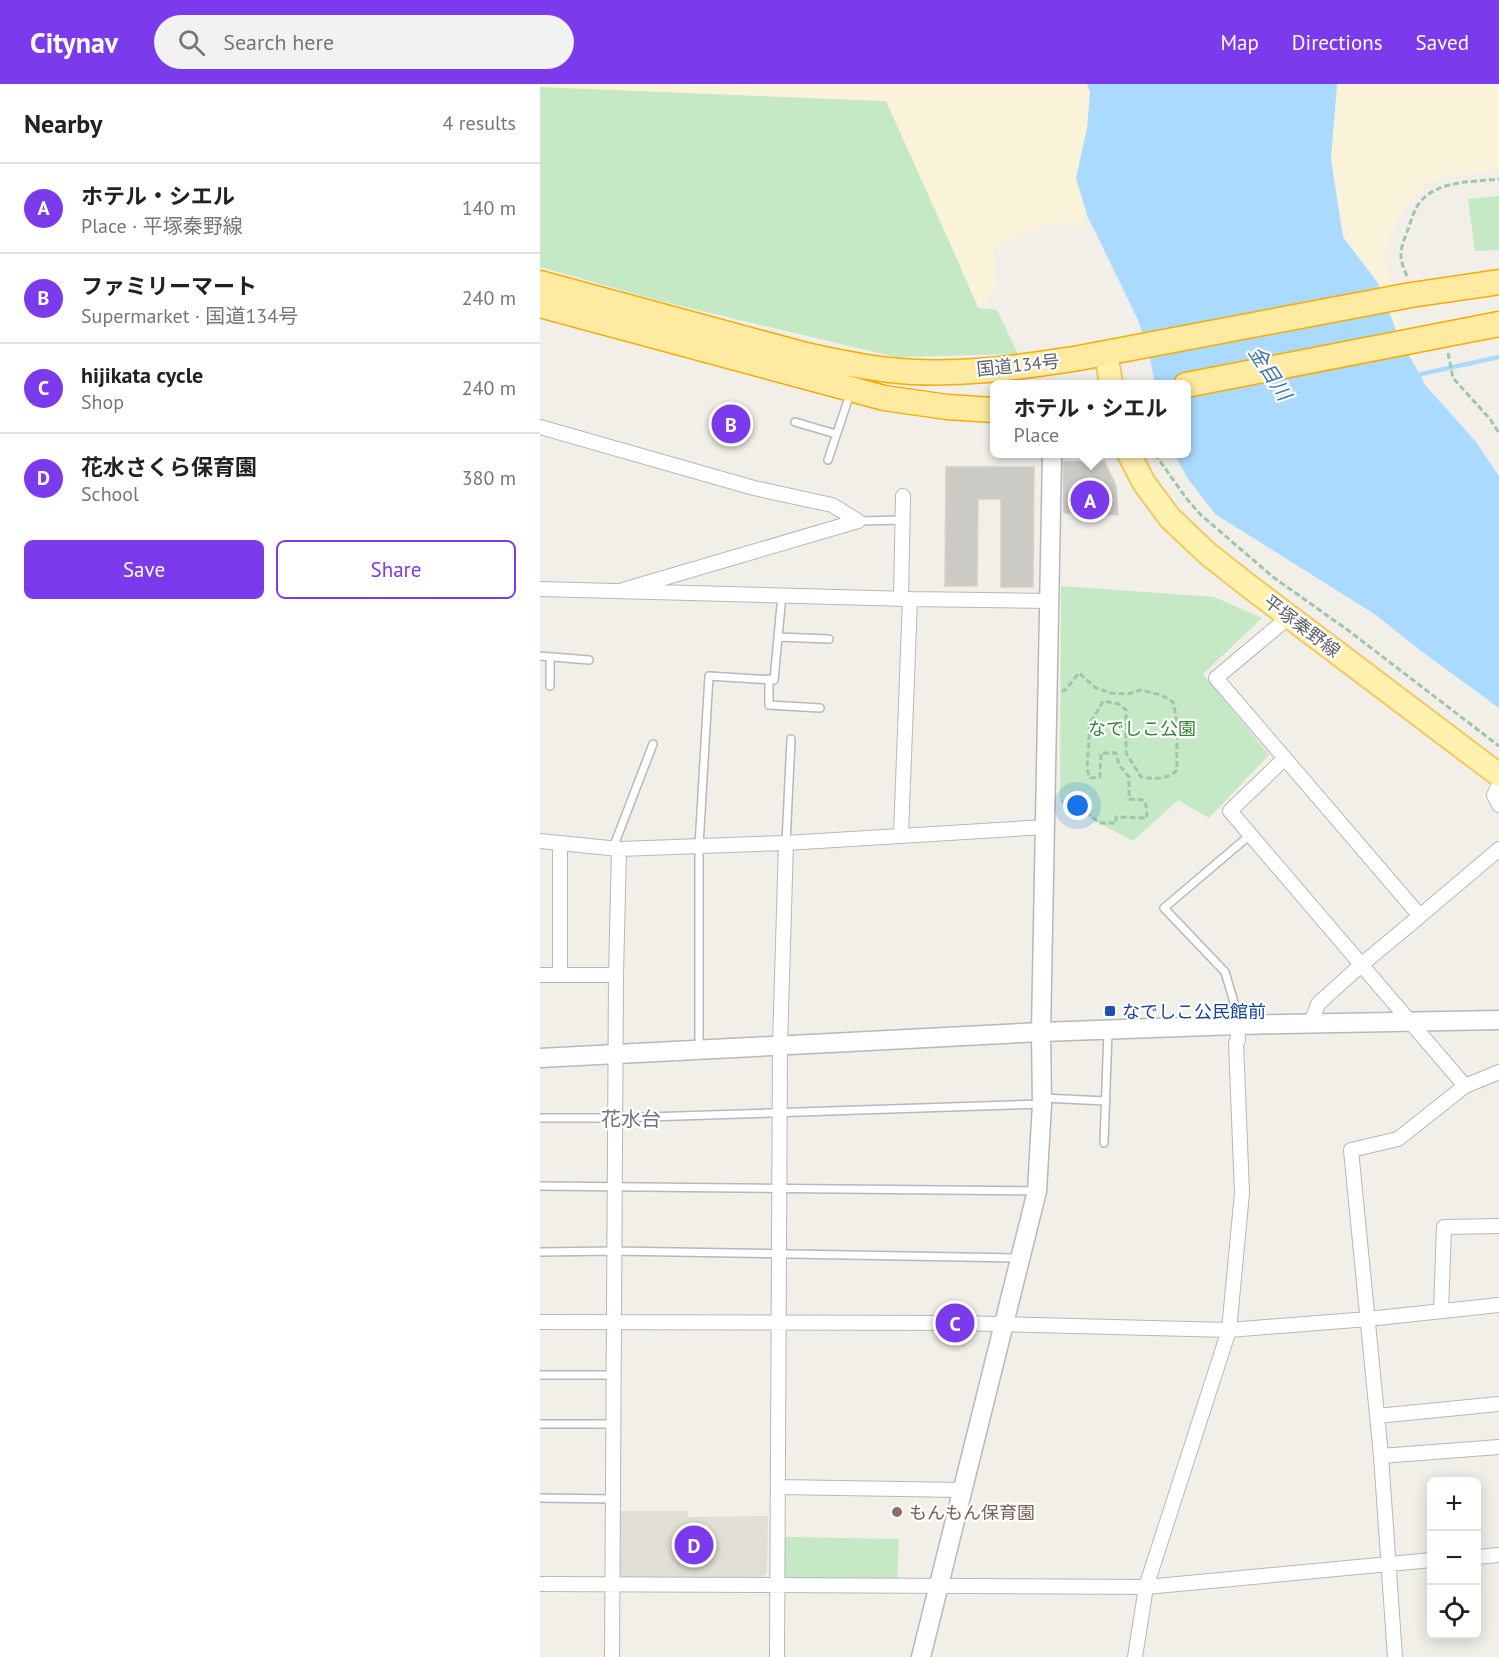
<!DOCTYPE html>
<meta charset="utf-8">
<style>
:root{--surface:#fff;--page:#f2f2f2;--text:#222;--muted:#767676;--line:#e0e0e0;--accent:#7c3aed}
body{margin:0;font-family:"PT Sans","Noto Sans JP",sans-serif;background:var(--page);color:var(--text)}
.controls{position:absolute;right:18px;bottom:18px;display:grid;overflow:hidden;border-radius:9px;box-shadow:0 3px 15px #0003}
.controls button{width:54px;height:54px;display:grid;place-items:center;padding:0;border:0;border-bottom:2px solid var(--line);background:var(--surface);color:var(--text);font:30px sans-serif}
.you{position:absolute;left:538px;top:722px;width:21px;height:21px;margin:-15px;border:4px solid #fff;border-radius:50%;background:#1a73e8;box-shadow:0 0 0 9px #1a73e833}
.badge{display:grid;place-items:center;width:39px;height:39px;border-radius:50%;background:var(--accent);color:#fff;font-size:20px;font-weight:700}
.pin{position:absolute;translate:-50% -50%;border:3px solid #fff;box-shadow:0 2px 6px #0006}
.popup{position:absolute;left:450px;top:296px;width:201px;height:78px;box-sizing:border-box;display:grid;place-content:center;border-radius:9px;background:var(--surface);filter:drop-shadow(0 2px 4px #0005);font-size:20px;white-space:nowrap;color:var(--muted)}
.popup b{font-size:22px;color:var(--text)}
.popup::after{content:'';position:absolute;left:50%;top:100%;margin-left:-12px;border:12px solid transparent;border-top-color:var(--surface)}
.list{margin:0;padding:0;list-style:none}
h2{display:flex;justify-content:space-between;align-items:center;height:78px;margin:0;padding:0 24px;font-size:26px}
h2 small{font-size:20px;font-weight:400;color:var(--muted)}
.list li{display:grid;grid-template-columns:39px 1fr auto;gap:18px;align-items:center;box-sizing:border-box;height:90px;padding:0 24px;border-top:2px solid var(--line)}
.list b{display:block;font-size:22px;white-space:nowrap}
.list p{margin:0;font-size:20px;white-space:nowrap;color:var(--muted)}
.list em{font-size:20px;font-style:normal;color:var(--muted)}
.actions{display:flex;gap:12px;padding:18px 24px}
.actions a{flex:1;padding:14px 0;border:2px solid var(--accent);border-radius:9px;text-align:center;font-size:21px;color:var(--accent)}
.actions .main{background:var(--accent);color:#fff}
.icon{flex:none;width:33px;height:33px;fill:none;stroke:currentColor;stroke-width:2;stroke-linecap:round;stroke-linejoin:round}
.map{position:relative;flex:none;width:959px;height:1573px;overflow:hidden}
header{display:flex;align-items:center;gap:36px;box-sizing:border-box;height:84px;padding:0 30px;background:var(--accent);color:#fff}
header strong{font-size:28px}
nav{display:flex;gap:33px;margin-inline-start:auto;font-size:21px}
.search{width:420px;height:54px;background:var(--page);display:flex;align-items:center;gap:15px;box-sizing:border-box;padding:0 21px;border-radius:33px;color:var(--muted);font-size:22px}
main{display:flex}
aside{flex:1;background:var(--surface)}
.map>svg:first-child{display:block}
</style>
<header>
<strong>Citynav</strong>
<div class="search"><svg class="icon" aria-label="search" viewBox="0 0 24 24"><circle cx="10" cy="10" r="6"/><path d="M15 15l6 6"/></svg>Search here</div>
<nav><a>Map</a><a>Directions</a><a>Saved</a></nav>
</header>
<main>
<aside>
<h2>Nearby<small>4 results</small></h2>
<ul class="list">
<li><span class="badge">A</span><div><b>ホテル・シエル</b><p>Place · 平塚秦野線</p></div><em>140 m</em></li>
<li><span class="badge">B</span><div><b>ファミリーマート</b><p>Supermarket · 国道134号</p></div><em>240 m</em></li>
<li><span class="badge">C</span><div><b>hijikata cycle</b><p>Shop</p></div><em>240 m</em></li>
<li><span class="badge">D</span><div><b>花水さくら保育園</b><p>School</p></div><em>380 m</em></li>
</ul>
<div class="actions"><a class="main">Save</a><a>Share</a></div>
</aside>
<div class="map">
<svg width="959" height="1573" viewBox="0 0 959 1573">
<rect width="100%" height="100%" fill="#f1efe8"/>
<path fill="#e1ded6" d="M80,1427h68v6l80,-1 -1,57 -8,7h-134l-5,-5z"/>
<path fill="#c5e8c5" d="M0,3l346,14 42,90 50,117 19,2 21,44 -122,3 -232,-55 -124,-35z
M959,112v54l-24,1 -7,-52z
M521,502l153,11 48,21 -59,56 66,81 -60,63 -31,-18 -45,41 -73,-39z
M245,1453l114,2 -2,43 -112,-3z"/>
<path fill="#fbf3d9" d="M0,0h547l3,8 -3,36 -11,50 10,34 -6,18 -12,-9 -26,5 -48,20 2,43 -17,19 -93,-207 -346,-14z
M797,0h162v86l-51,5 -20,7 -23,24 -14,28 -5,13v18l23,84 5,14 -16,-28 -20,-52 -35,-46 -12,-78z"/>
<path fill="#aadaff" d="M547,0h250l-6,75 12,78 35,46 20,52 28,51 50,56 23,34v232l-78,-57 -45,-36 -161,-101 -27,-35 -14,-25h12v-70h-31l-6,-31 -11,-33 -51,-105 -11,-37 11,-50 3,-36z"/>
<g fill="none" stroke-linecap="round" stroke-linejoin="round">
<path stroke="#aadaff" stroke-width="4.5" d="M877,291l82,-18"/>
</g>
<path fill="#cccac5" stroke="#d6d1c6" stroke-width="1.5" d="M175,325l37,10 -6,21 -36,-10z
M564,377l12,25 2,29 -54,-2 -1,-51z
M406,383h88l-1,120h-32v-88h-23l-1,87h-32z"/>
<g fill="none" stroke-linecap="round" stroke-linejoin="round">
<g stroke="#b5b8bc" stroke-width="10">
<path id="service" d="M255,338l41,12
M288,376l22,-66
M318,437l45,-1
M238,553l51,2
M0,572l49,4
M10,573v29
M229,595v26l51,3
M246,759l5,-104
M73,764l40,-104
M697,941l-1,-16 -11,-37 -61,-64 86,-73
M159,965v-203l10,-170 65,4 8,-85
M503,1014l63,3
M0,1034h76l426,-14
M564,1059l4,-112
M0,1102l495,5
M0,1168l75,-1 405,7
M0,1291h74
M0,1340h74
M0,1414l73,1"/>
</g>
<g stroke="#b5b8bc" stroke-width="16">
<path id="minor" d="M0,343l214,61 78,17 26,16 -235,69
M0,505l370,10 141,2
M361,515l2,-103
M749,533l-73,61 204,238 -59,49 -43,39 -7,19
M744,675l-54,52 235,275
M959,701l-5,10 5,10
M361,751l9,-236
M0,757l79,8 167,-6 260,-16
M20,759v132
M880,832l79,-67
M0,891h76
M901,1227l3,-84 55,-1
M0,1238l415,1 274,7 139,-11 131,-14
M837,1332l122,-12
M841,1372l118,-9
M238,1403l184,3
M936,1473l23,-2
M0,1500l606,3 286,-27
M72,1573l4,-682 3,-126
M237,1573l3,-612 6,-202
M595,1573l11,-70 83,-257 13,-137 -6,-150 2,-3 -1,-15
M855,1573l-14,-201 -30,-306 47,-11 67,-53 34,-14"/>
</g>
<g stroke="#b5b8bc" stroke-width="21">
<path id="tertiary" d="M0,974l501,-26 196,-7 262,-5
M381,1573l116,-466 5,-87 -1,-72 11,-578"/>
</g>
<g stroke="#f2c960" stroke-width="26">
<path id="primary" d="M566,269l5,31
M589,370l15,29 26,35 38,36 42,33 249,188"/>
</g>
<g stroke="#f9ab00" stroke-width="27">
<path id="trunk" d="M0,199l266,72c28,6 55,12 83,15 63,7 127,-2 190,-12l332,-63 88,-13
M0,221l344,93 63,9 47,3
M646,301l313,-61"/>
</g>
<path stroke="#9cc7a9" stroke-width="3" stroke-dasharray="6 3" stroke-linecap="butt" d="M867,192c-9,-19 -7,-26 0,-44 4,-10 6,-21 13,-30 18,-22 54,-20 79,-23
M908,269l5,25 37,41 9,14
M615,370l31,44 15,17 72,62 76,54 150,115
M522,718l16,2 21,19h17v-6l31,1 -1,-13 -2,-5 -15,-1v-22l-10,-12 -3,-12h-15l-1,24 -10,1 -3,-9 3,-46 10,-16 3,-6 16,3 7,6v43l15,24c13,2 26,3 36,-7 -1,-23 2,-45 -4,-68l-12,-7 -20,-5 -13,4 -17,-1 -15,-5 -17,-15 -14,17 -3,1"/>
<use href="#service" stroke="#fff" stroke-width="7"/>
<use href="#minor" stroke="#fff" stroke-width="14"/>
<use href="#tertiary" stroke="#fff" stroke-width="18"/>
<use href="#primary" stroke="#fff2af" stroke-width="22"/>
<use href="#trunk" stroke="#feeaa1" stroke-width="24"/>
</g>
<rect fill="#1a4fb4" stroke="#fff" stroke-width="2" x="564" y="921" width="12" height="12" rx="3"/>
<circle fill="#8d6e63" stroke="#fff" stroke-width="2" cx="357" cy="1428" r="6"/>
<g text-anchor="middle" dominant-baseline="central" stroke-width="4.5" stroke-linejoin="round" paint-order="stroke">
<g font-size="18" fill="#5f6368" stroke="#fff">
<text transform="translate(478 281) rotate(-6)">国道134号</text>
<text transform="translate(762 542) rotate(37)">平塚秦野線</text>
</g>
<g font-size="18" fill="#348238" stroke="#fff">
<text x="602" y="644">なでしこ公園</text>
</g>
<g font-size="18" fill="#164399" stroke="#fff" text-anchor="start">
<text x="582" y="927">なでしこ公民館前</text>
</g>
<g font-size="18" fill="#785e54" stroke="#fff" text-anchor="start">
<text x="369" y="1428">もんもん保育園</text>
</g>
<g font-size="20" font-style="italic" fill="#4174aa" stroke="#fff">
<text transform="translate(730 289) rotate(57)">金目川</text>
</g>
<g font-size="20" fill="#70757a" stroke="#fff">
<text x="91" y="1035">花水台</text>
</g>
</g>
</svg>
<div class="controls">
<button>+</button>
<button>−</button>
<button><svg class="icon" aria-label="locate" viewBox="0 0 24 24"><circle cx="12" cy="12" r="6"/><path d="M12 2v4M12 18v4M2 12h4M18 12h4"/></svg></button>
</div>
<div class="you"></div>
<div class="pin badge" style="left:550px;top:416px">A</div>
<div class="popup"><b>ホテル・シエル</b>Place</div>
<div class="pin badge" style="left:191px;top:340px">B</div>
<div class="pin badge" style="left:415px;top:1239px">C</div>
<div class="pin badge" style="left:154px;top:1461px">D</div>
</div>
</main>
